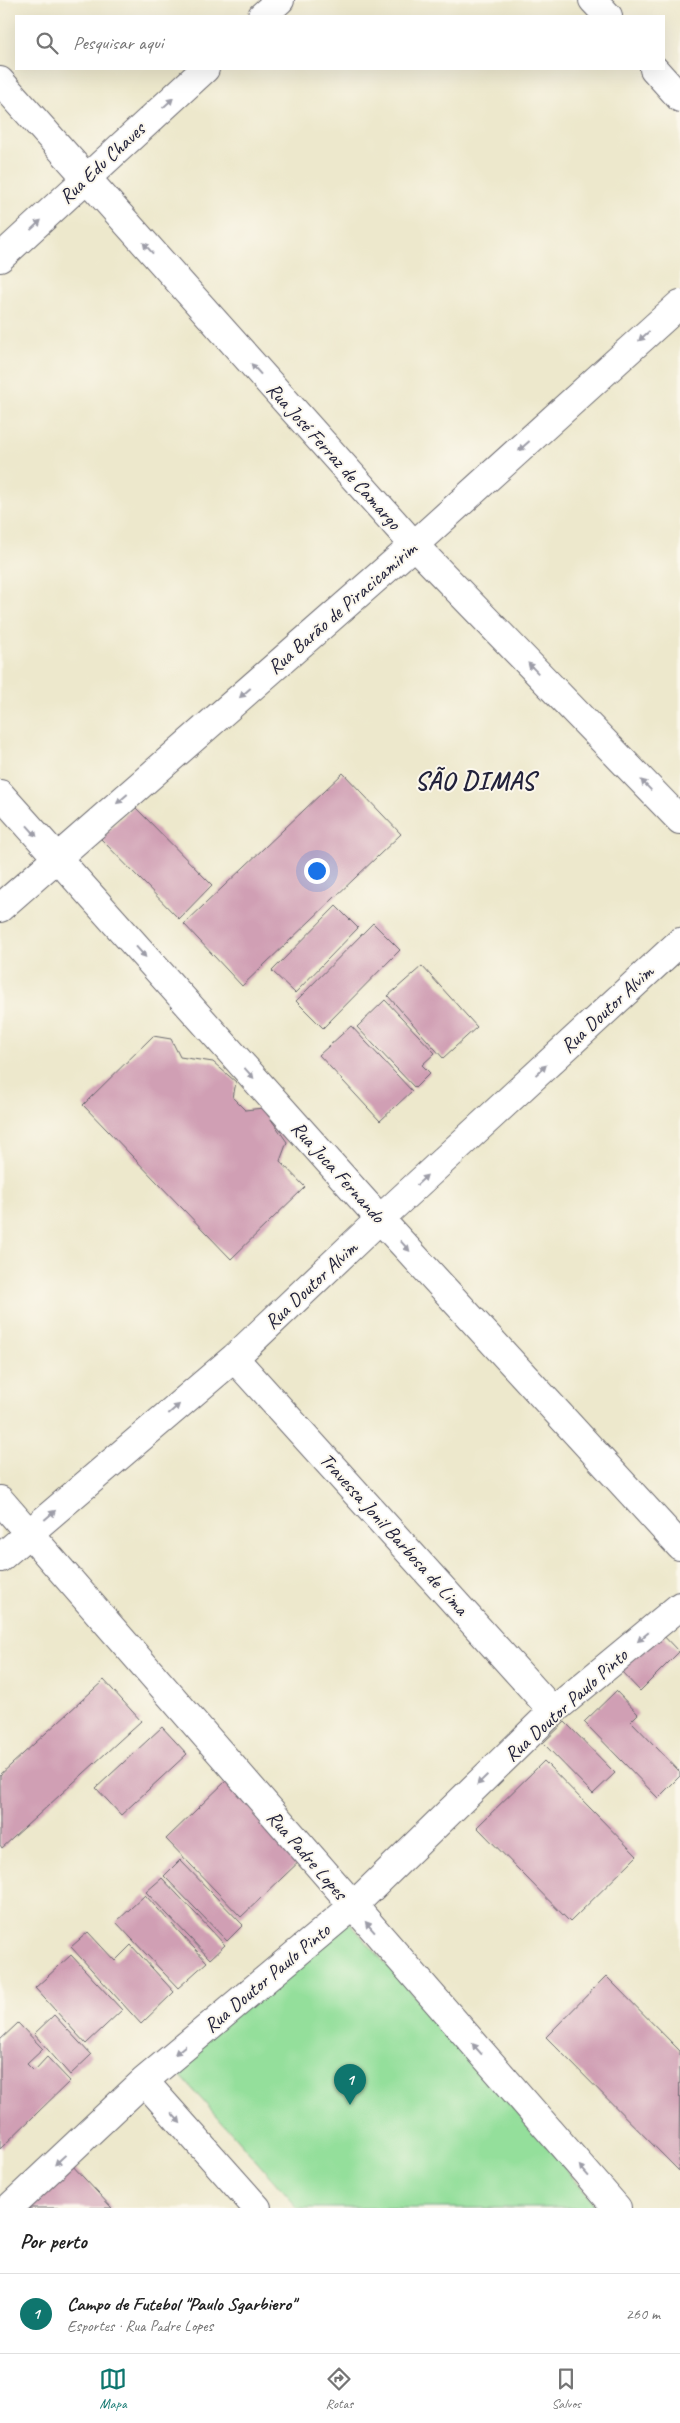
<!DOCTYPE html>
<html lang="pt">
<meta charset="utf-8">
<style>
:root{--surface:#fff;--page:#f6f6f6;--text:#222;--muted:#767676;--line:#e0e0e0;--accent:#0f766e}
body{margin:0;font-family:Caveat,sans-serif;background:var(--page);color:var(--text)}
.you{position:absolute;left:316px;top:870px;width:18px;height:18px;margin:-12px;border:4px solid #fff;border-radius:50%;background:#1a73e8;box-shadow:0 0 0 8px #1a73e833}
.badge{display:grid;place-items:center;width:32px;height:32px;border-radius:50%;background:var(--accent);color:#fff;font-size:16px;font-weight:700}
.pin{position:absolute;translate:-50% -41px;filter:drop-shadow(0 1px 2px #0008)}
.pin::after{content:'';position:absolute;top:26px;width:18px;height:15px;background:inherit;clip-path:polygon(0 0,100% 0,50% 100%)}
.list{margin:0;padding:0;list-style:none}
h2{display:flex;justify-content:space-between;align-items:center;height:65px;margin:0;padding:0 20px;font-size:21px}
h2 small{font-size:16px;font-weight:400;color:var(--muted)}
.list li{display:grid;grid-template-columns:32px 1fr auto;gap:15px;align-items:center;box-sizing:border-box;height:80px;padding:0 20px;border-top:1px solid var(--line)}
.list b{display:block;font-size:19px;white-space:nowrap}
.list p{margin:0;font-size:16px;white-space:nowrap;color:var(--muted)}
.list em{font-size:16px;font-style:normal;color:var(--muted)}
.icon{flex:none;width:28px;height:28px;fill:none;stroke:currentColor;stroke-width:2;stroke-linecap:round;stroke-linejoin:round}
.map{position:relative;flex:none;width:680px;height:2208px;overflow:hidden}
.search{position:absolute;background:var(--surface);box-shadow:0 5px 20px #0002;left:15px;right:15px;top:15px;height:55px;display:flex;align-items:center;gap:12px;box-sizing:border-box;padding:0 18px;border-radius:0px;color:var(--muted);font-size:19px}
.sheet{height:145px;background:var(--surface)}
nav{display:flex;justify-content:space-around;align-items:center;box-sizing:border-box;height:70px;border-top:1px solid var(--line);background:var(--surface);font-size:14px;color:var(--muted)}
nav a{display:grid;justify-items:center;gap:2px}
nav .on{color:var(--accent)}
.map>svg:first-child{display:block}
</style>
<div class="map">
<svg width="680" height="2208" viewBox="0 0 680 2208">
<rect width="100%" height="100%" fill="#fbf7ec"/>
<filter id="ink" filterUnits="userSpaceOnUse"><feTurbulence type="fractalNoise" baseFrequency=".02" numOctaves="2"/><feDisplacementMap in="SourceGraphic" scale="10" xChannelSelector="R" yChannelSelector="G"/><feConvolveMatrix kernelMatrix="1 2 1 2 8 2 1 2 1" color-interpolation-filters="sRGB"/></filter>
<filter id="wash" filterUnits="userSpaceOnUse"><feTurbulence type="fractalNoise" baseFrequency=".0096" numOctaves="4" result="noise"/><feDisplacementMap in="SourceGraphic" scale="20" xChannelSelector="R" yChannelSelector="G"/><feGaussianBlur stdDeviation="1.12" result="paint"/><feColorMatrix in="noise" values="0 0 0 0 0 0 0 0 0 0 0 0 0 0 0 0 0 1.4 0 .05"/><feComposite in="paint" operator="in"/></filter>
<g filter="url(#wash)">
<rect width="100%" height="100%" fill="#ede8cc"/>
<path fill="#94df9b" stroke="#5b806b" d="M347,1920l193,218 58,70h-300l-126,-142z"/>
<g id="blocks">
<path fill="#d09fb4" d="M343,773l58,61 -159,152 -58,-62z
M134,806l78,79 -33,34 -78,-80z
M336,906l22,22 -63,65 -23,-22z
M373,923l27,27 -77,78 -27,-27z
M422,966l55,61 -34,31 -55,-62z
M385,1000l50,53 -13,12 8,8 -15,15 -58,-61z
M351,1026l61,65 -32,30 -61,-66z
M153,1036l18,3 9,18 33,5 23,20 -3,16 12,12 18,-2 24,34 -7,19 25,26 -74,72 -148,-154z
M659,1631l20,21 -39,39 -20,-21z
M104,1680l37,41 -139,127 -2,-3v-70z
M616,1691l22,23 -7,7 49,51v4l-22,22 -74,-76z
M565,1722l50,51 -22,21 -50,-51z
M162,1727l25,27 -66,61 -25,-27z
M544,1761l93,95 -67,66 -93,-95z
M228,1779l75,79 -62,59 -75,-78z
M180,1860l63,65 -16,16 -63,-65z
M162,1878l63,67 -15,14 -64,-67z
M145,1895l62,67 -29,26 -62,-66z
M88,1932l27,29 16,-16 43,47 -33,32 -70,-77z
M71,1955l51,55 -36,34 -51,-56z
M606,1976l74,75 -1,120 -133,-134z
M54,2015l37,40 -21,20 -36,-41z
M18,2023l25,26 -16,15 7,7 13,-14 23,24 -70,68v-109z
M70,2163l42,45h-88z"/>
</g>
</g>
<g filter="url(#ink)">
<use href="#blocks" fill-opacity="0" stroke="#69676e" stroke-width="1"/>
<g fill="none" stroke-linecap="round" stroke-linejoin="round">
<g stroke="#69676e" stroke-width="30">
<path id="minor" d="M593,0l15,16
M262,16l18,-16
M654,69l26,29
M0,81l414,464 266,275
M0,258l205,-189
M0,794l380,425 300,327
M0,908l414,-363 266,-241
M234,1358l319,353
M0,1500l617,708
M0,1558l234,-200 146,-139 300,-277
M144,2081l113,127
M9,2208l135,-127 208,-174 201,-196 127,-105"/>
</g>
<use href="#minor" stroke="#fff" stroke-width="28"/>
</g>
<defs><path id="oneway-solid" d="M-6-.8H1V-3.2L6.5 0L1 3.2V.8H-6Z" transform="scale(1.25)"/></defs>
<g fill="#9c9ca7">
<use href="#oneway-solid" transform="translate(168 103) rotate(-43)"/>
<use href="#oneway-solid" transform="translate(36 225) rotate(-43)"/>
<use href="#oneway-solid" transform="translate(148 248) rotate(-132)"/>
<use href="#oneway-solid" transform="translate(644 336) rotate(138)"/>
<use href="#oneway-solid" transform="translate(256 369) rotate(-132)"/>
<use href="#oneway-solid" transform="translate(524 446) rotate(138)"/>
<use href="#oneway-solid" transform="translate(533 668) rotate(-134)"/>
<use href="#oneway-solid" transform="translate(245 693) rotate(139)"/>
<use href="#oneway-solid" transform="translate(646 785) rotate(-134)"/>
<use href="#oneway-solid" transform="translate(122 799) rotate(139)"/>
<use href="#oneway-solid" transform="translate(32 831) rotate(48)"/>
<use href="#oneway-solid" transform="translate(141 952) rotate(48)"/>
<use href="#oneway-solid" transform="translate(541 1070) rotate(-43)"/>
<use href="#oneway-solid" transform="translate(249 1073) rotate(48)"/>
<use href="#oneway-solid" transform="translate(422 1180) rotate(-43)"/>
<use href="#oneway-solid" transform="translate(405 1246) rotate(48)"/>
<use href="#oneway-solid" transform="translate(174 1409) rotate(-41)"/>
<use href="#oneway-solid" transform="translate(50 1515) rotate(-41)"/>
<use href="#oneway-solid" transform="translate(643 1637) rotate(140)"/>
<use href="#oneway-solid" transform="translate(482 1780) rotate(136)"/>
<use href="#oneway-solid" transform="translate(370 1927) rotate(-131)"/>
<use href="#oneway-solid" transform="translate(477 2049) rotate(-131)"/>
<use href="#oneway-solid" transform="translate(180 2050) rotate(140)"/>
<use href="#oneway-solid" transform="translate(176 2118) rotate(49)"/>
<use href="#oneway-solid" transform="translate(60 2160) rotate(137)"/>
<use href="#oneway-solid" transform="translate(584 2171) rotate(-131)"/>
</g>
</g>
<g text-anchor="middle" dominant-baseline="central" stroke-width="4" stroke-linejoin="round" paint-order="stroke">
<g font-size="20" fill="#22223b" stroke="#fbf7ec">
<text transform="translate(102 163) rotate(-43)">Rua Edu Chaves</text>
<text transform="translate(334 456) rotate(48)">Rua José Ferraz de Camargo</text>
<text transform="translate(342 608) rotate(-41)">Rua Barão de Piracicamirim</text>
<text transform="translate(607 1009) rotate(-43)">Rua Doutor Alvim</text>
<text transform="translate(338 1172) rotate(48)">Rua Juca Fernando</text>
<text transform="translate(311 1285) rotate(-43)">Rua Doutor Alvim</text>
<text transform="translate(394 1534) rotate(48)">Travessa Jonil Barbosa de Lima</text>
<text transform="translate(566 1705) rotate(-42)">Rua Doutor Paulo Pinto</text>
<text transform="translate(307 1855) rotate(49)">Rua Padre Lopes</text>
<text transform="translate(267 1978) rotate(-40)">Rua Doutor Paulo Pinto</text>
</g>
<g font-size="25" font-weight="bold" letter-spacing="1" fill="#22223b" stroke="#fbf7ec">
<text x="475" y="781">SÃO DIMAS</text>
</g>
</g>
</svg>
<div class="you"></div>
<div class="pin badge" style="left:350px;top:2105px">1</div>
<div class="search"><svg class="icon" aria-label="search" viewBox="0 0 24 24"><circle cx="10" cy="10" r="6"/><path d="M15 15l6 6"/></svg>Pesquisar aqui</div>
</div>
<section class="sheet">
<h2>Por perto<small></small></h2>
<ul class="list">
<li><span class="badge">1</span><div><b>Campo de Futebol &quot;Paulo Sgarbiero&quot;</b><p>Esportes · Rua Padre Lopes</p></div><em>260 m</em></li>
</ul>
</section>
<nav>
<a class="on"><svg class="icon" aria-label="map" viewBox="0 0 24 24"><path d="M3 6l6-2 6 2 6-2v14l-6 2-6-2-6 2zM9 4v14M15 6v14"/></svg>Mapa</a>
<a><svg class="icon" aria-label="directions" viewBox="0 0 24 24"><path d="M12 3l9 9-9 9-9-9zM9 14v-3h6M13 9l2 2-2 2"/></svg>Rotas</a>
<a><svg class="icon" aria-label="saved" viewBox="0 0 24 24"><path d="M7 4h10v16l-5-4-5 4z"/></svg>Salvos</a>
</nav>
